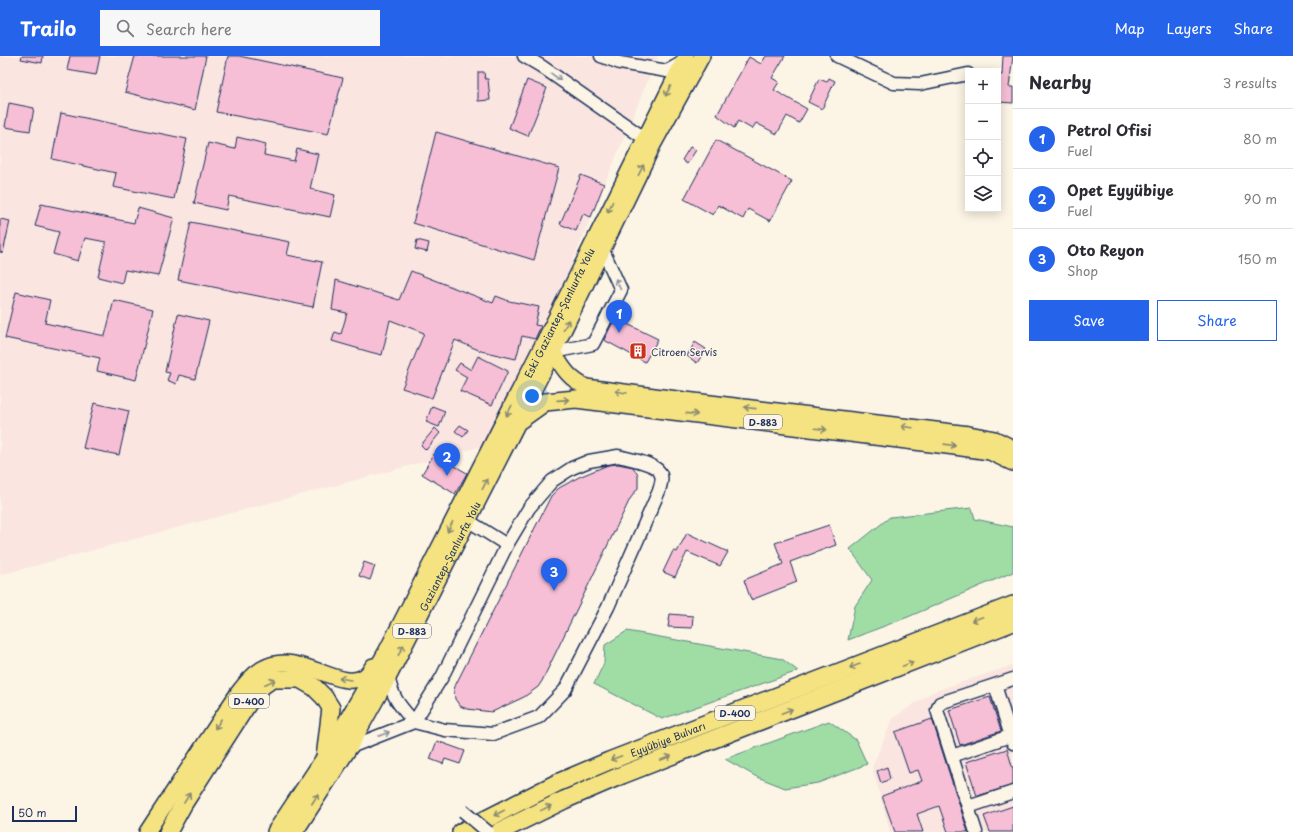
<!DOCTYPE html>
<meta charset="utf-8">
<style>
:root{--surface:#fff;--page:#f7f7f7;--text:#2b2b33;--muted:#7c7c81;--line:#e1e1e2;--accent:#2563eb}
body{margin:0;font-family:"Playpen Sans",sans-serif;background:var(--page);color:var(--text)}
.controls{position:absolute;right:12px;top:12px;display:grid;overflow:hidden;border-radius:0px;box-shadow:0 2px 10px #0003}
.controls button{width:36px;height:36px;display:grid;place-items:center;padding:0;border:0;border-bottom:1px solid var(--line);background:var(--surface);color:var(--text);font:20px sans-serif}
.scale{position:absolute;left:12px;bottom:10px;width:65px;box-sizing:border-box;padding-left:4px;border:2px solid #1b2f5e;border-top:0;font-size:11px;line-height:14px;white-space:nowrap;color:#1b2f5e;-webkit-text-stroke:3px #fcf5e5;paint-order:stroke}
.you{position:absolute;left:532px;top:340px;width:14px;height:14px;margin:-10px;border:3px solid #fff;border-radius:50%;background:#1a73e8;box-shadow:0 0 0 6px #1a73e833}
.badge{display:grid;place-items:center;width:26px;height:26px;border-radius:50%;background:var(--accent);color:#fff;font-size:13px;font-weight:700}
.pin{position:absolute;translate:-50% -33px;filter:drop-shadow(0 1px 2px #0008)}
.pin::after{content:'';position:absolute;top:21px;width:14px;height:12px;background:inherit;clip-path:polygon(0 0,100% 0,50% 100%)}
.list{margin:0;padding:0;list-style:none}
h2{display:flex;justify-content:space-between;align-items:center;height:52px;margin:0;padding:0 16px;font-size:17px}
h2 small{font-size:13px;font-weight:400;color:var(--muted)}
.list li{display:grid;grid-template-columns:26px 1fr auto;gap:12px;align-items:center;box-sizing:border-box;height:60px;padding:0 16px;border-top:1px solid var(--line)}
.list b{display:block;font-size:15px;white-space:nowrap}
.list p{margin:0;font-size:13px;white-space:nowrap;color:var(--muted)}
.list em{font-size:13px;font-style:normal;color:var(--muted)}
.actions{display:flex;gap:8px;padding:12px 16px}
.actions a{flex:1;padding:9px 0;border:1px solid var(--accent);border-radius:0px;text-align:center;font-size:14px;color:var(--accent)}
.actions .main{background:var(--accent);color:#fff}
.icon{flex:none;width:22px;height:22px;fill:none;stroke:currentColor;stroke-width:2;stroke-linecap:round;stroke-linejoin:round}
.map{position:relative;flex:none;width:1013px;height:776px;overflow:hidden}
header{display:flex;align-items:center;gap:24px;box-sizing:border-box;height:56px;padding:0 20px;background:var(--accent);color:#fff}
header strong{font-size:19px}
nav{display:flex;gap:22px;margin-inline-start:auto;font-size:14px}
.search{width:280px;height:36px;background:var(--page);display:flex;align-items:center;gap:10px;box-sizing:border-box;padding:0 14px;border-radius:0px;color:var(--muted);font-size:15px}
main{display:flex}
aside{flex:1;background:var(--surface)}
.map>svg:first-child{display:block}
</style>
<header>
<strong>Trailo</strong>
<div class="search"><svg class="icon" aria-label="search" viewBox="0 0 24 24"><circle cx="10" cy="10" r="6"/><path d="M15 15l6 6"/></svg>Search here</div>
<nav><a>Map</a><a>Layers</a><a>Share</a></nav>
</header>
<main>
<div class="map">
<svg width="1013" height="776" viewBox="0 0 1013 776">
<rect width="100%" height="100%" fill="#fcf5e5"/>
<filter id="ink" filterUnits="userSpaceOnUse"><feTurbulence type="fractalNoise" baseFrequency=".025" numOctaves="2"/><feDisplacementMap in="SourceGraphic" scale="8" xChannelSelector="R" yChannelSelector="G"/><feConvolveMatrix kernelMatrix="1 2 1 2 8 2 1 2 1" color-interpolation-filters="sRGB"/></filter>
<g filter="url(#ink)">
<path fill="#fae5e0" d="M0,0h658l-104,250 -71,140 -483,129z
M1013,609v167h-123l-18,-65 21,-49 39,-26z"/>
<path fill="#9fdda5" stroke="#5d8682" d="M972,452l3,11 38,8v45l-105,45 -60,23 7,-34 17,-26 -22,-31 40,-32z
M627,575l155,28 16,12 -136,48 -68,-35 10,-21 1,-18z
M829,665l27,19 11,24 -49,19 -33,5 -30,-12 -30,-17z"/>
<path fill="#f7bfd5" stroke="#1b2f5e" d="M22,0h21l-1,7 -21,-4z
M70,0h30l-4,19 -29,-5z
M135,0h71l-11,54 -70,-18z
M228,0h11l104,22 -15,56 -112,-22z
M766,0h19l-13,22 7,4 -5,8 33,19 -8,14 -12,-7 -10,18 -21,-11 -4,6 -14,-8 -4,7 -17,-13 32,-58 12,7z
M1003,0h10l-4,31h4v16l-15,-1v-17l2,-11 2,1z
M478,16h6l1,7h3l2,21 -12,1z
M829,22l6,3 -13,28 -14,-7 11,-23 8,3z
M527,24l20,8 -19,48 -19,-8z
M9,47l25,5 -4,23 -25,-4z
M61,57l126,26 -13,60 -61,-12 3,-14 -64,-14z
M436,76l123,36 -25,92 -121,-37z
M237,81l29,7 -2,11 30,6 3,-12 21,5 -8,35 25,6 -5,22 -101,-21 -3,14 -32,-7 14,-60 27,6z
M716,84l76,41 -22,40 -22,-12 -5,10 -25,-14 -5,10 -29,-16z
M690,91l6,3 -9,14 -5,-4z
M581,119l23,9 -13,33 -8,-3 -7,17 -16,-7z
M41,148l93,19 4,-15 36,10 -16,58 -33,-6 -3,13 -24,-6 8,-35 -21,-4 -7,23 -25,-7 6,-22 -24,-6z
M0,163l10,2 -7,32 -3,-1z
M191,166l99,20 -3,13 35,7 -9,45 -135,-27z
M417,184l12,3 -2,9 -12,-3z
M411,215l82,32 3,-7 13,5 30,6 -4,18 6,1 -6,13 -13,-3 -6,23 -35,-8 -26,-11 -23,58 -30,-10 22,-55 -34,-13 -8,35 -12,-3 -38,-11 3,-9 6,2 6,-21 -15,-3 4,-30 63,20z
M16,236l34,8 -5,23 60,13 9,-36 39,9 -17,71 -39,-9 3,-13 -95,-20z
M178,258l31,7 -14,58 -16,-4 -3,9 -9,-4 3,-7 -5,-1z
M615,262l43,21 -13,23 -41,-22z
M695,286l11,7 -9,14 -10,-7z
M478,300l30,15 -16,34 -32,-14 7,-14 -12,-7 5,-7 11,7z
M94,347l35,8 -10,44 -36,-7z
M432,350l13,5 -6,16 -13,-5z
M460,369l8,5 -5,7 -8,-6z
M435,372l5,5 -14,17 -5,-5z
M434,398l33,19 -12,21 -33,-20z
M618,408l15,3 5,8v13l-8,11 -88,182 -4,6 -14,10 -32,15 -25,-3 -7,-3 -5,-7 -1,-8 1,-5 96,-190 8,-8 20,-11 29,-12z
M829,469l7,20 -46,17 7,20 -46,18 -7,-20 39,-16 -8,-21z
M687,477l41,19 -8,14 -33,-14 -12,25 -12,-5 10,-21 4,1z
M364,506l11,4 -5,14 -11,-4z
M670,558l23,2 -1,12 -24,-1z
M990,641l11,34 -41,14 -11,-35z
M932,663l36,113h-20l-9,-26 -22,8 6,18h-28l-13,-36 40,-15 -4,-11 -9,3 -14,-41z
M437,685l28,10 -5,13 -15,-5 -2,5 -13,-5z
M1007,693l6,20v16l-36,11 -11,-34z
M887,711l3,12 -9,4 -4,-12z
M1013,750v26h-23l-6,-16z"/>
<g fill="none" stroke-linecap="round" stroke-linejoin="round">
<g stroke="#1b2f5e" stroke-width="15">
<path id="minor" d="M524,0l17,10 103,72
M601,0l19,7 47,8 16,-9
M837,0l57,27 26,1 48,-10
M553,296l40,-8 28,-54 -18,-40
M618,400c11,3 40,7 43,19 2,5 -1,11 -2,16l-51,116 -43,83 -26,27 -46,17 -48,-4 -31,-8 28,-45 65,-132 22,-37 23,-27 20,-13 17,-7z
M467,464l40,25
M995,629l18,58
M348,692l66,-26c-15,-17 -21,-23 -26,-46
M952,700l61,-21
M968,751l45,-15
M976,776l-39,-122 3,-7 73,-24"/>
</g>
<g stroke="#1b2f5e" stroke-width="18">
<g id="major">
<path d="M553,296c10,16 15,26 33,35l91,12 292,35 26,5 18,9"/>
<path d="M517,366l36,-70 100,-207 49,-89"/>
<path id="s1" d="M326,700l60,-104 157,-308 143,-288"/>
<path d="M147,776l91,-139c7,-9 14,-18 24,-24 37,-22 78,25 103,7 3,-2 6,-7 8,-10"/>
</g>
</g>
<g stroke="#1b2f5e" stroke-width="20">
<g id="highway">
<path d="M168,776l16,-29 68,-106 10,-11 10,-7h28l14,8 10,10 7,11 -6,50 -49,74"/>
<path id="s2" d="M294,776l54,-84 40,-72 129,-254 28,-20 31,-3 379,47 35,5 23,11"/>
<path id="s3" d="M461,776l96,-49 52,-22 404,-156"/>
<path d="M499,776l65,-32 58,-25 391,-153"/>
</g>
</g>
<use href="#minor" stroke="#fcf5e5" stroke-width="12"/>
<use href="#major" stroke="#f5e382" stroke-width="15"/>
<use href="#highway" stroke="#f5e382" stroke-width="17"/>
<g stroke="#1b2f5e" stroke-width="15" stroke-linecap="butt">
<path id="minor-bridge" d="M463,755l25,21"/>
</g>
<use href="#minor-bridge" stroke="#fcf5e5" stroke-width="12"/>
</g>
<defs><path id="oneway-shaft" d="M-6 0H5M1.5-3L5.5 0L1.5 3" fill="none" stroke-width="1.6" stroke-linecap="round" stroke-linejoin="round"/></defs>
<g stroke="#8c92a2">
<use href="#oneway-shaft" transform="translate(556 21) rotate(37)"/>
<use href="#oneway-shaft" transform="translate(618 228) rotate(-114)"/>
<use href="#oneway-shaft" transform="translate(384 678) rotate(-21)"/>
</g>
<g stroke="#888970">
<use href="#oneway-shaft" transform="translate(668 35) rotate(117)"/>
<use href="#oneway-shaft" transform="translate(641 114) rotate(-64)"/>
<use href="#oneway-shaft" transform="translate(610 151) rotate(116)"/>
<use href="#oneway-shaft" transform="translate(566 269) rotate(-64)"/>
<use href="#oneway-shaft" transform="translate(621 336) rotate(-171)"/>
<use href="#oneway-shaft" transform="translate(563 344) rotate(-4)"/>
<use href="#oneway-shaft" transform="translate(750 352) rotate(-174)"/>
<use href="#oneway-shaft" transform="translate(509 355) rotate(117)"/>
<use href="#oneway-shaft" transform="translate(692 358) rotate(6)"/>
<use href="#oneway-shaft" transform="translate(907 371) rotate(-173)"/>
<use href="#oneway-shaft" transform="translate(821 373) rotate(7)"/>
<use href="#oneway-shaft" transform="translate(950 389) rotate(8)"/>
<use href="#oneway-shaft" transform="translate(485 428) rotate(-63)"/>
<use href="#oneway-shaft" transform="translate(450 471) rotate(117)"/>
<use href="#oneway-shaft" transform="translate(977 563) rotate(159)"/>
<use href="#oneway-shaft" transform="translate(401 594) rotate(-63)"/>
<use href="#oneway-shaft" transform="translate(908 608) rotate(-22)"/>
<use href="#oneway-shaft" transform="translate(855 610) rotate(159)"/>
<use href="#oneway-shaft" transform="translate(345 623) rotate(-171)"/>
<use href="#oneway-shaft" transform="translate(270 626) rotate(-25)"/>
<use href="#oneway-shaft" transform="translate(787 655) rotate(-21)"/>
<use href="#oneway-shaft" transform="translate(218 668) rotate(123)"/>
<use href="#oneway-shaft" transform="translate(616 702) rotate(159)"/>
<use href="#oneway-shaft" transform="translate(666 702) rotate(-21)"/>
<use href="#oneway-shaft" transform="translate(187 742) rotate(-58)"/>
<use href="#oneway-shaft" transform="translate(315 743) rotate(-57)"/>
<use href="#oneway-shaft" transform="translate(546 752) rotate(-26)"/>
<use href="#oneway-shaft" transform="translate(499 757) rotate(153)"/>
</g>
</g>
<defs>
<g id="building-square" transform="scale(0.9)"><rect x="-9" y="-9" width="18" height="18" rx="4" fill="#c8321e" stroke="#fcf5e5"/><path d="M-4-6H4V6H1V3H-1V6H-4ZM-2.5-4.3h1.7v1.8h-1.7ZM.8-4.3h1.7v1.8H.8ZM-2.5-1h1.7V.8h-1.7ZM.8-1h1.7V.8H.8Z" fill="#fff"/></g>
</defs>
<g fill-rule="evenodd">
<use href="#building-square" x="638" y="295"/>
</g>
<g text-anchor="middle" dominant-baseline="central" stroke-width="3" stroke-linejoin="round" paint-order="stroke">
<g fill="#fcf5e5" stroke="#5e6a86" stroke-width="1">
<rect x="744" y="359" width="38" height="14" rx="3"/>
<rect x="393" y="568" width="38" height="14" rx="3"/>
<rect x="229" y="638" width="40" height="14" rx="3"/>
<rect x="715" y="650" width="40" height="14" rx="3"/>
</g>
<g font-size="9" font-weight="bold" fill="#1b2f5e">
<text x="763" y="366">D-883</text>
<text x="412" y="575">D-883</text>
<text x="249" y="645">D-400</text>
<text x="735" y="657">D-400</text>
</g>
<g font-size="10" fill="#1b2f5e" stroke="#fcf5e5">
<text stroke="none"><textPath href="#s1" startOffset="501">Eski Gaziantep-Şanlıurfa Yolu</textPath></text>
<text stroke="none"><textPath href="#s2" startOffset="317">Gaziantep-Şanlıurfa Yolu</textPath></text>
<text stroke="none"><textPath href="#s3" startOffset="227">Eyyübiye Bulvarı</textPath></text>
</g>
<g font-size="10" fill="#1b2f5e" stroke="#fcf5e5" text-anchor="start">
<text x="651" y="295">Citroen Servis</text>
</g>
</g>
</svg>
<div class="controls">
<button>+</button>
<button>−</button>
<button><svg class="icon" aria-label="locate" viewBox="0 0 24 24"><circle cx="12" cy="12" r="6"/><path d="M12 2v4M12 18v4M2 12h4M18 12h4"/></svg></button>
<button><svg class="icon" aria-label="layers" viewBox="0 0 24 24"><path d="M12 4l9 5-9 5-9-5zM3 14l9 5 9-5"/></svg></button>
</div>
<div class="scale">50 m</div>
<div class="you"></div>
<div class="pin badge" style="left:619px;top:277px">1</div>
<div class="pin badge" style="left:447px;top:420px">2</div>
<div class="pin badge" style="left:554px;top:535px">3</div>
</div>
<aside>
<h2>Nearby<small>3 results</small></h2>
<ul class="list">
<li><span class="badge">1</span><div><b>Petrol Ofisi</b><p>Fuel</p></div><em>80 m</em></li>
<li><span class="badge">2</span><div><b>Opet Eyyübiye</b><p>Fuel</p></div><em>90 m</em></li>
<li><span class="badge">3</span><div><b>Oto Reyon</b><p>Shop</p></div><em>150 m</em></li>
</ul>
<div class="actions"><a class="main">Save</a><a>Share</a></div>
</aside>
</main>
